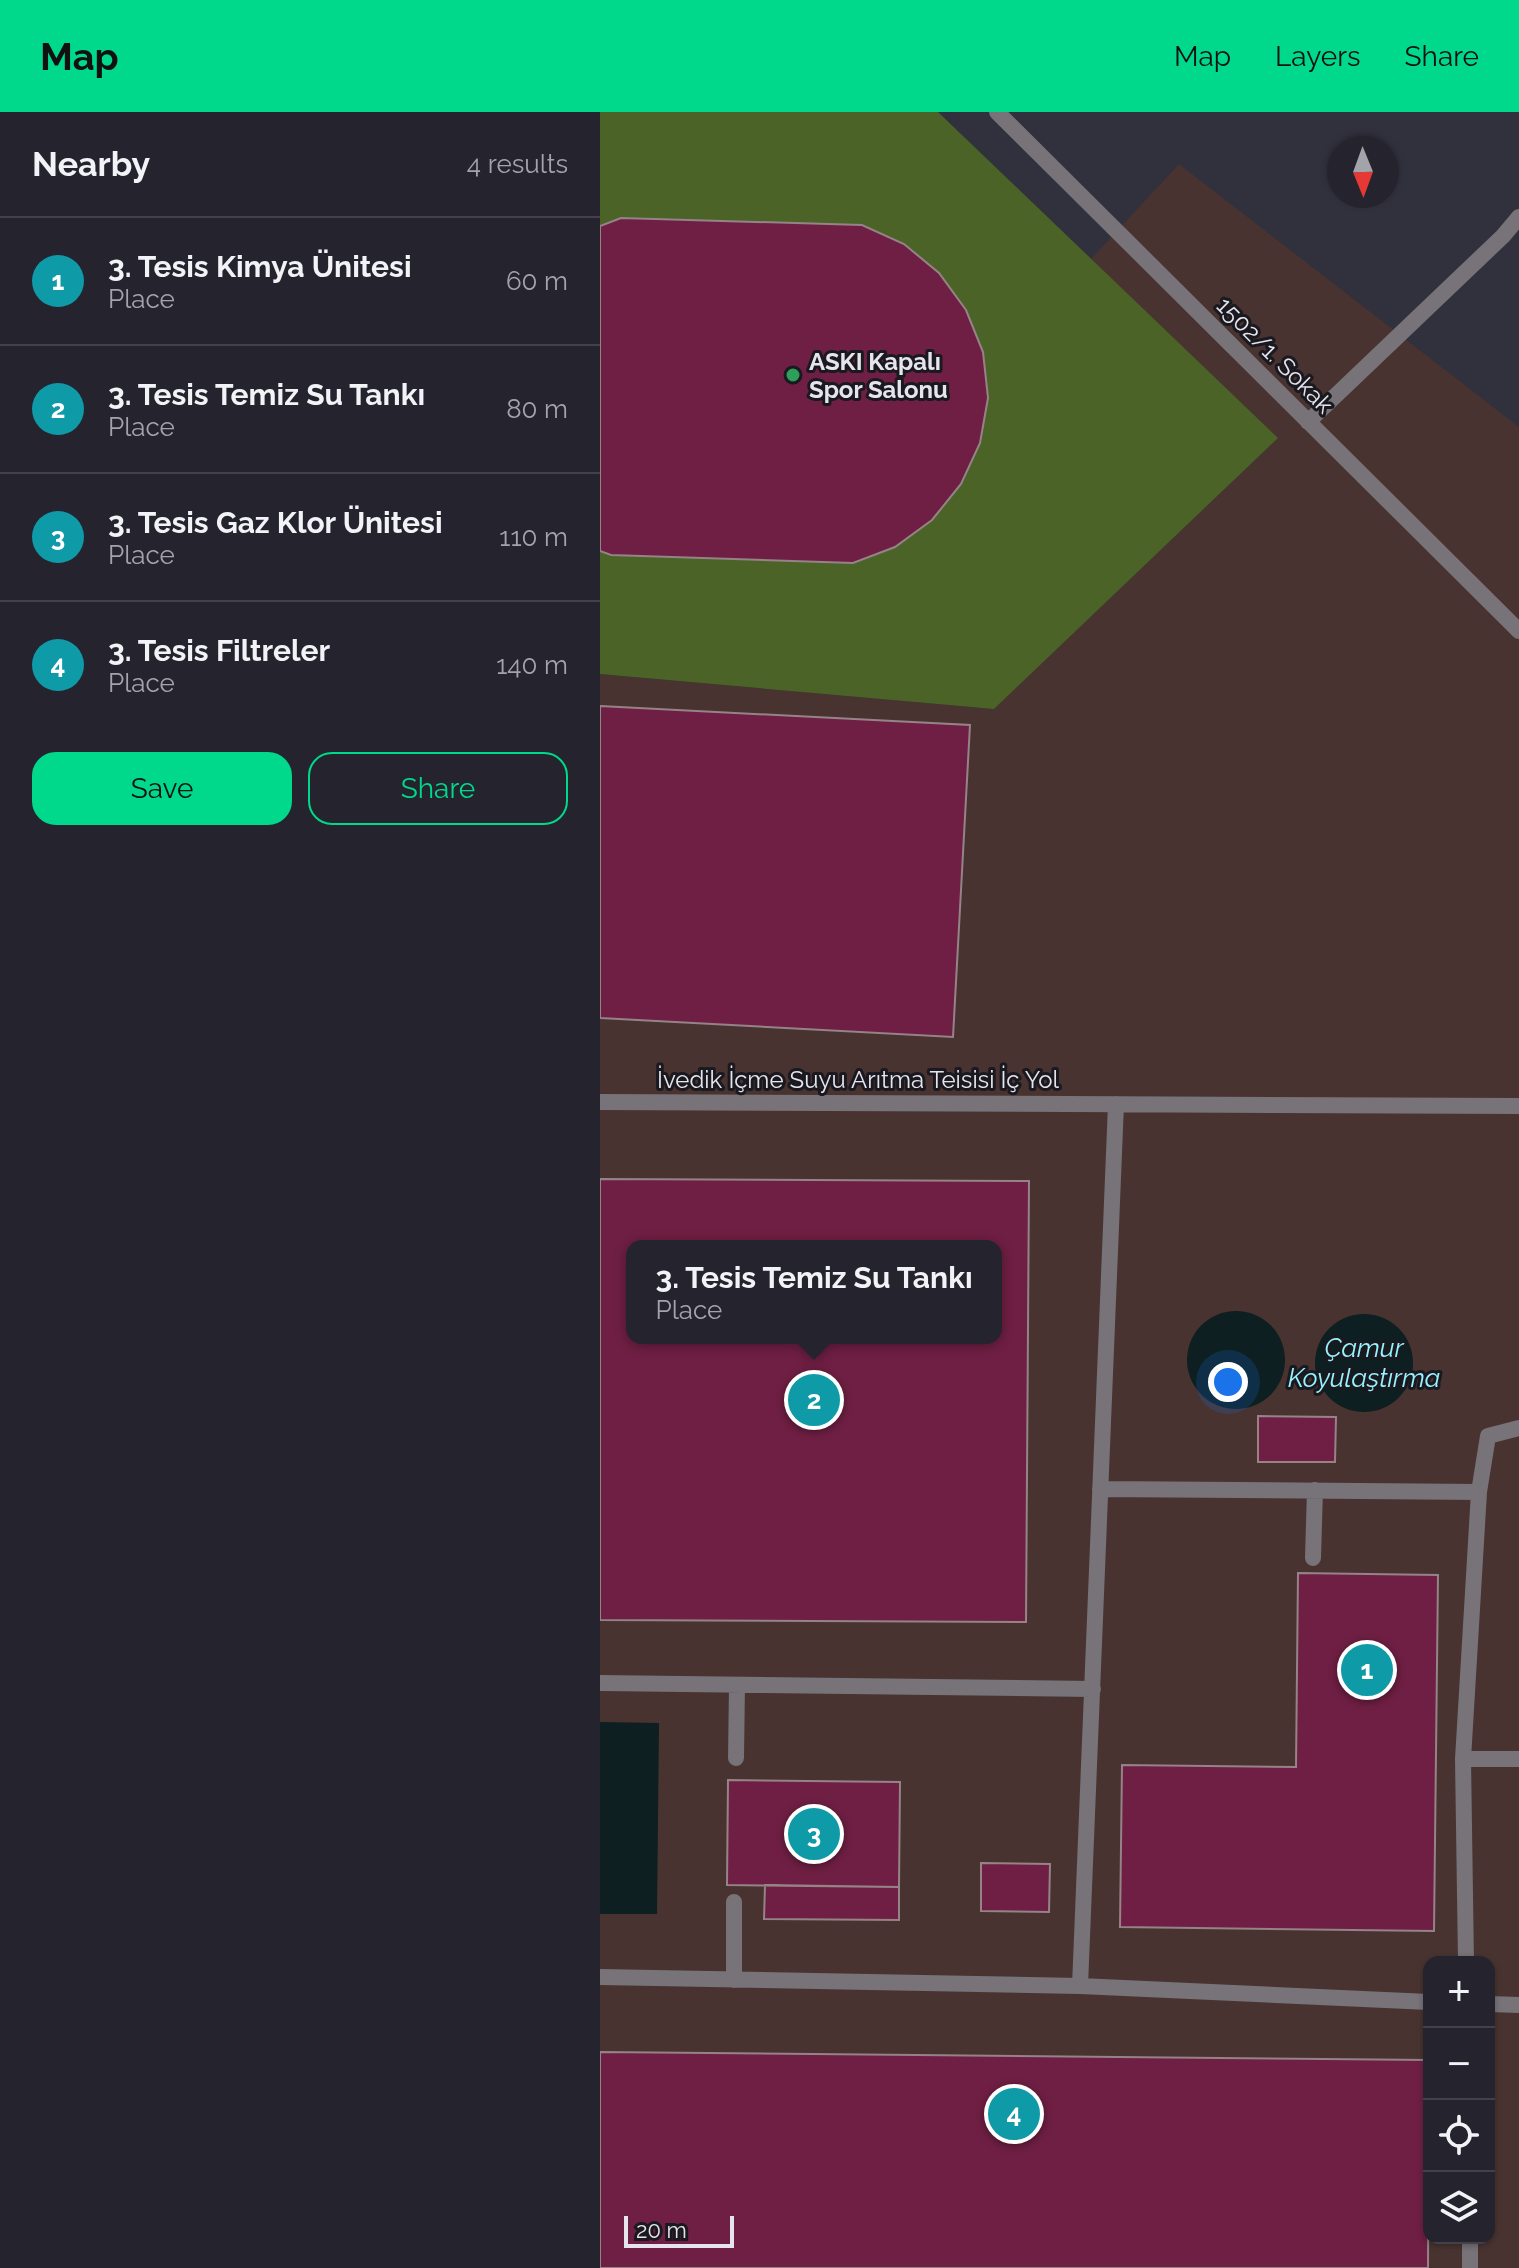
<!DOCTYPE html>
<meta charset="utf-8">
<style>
:root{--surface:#25242e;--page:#31303a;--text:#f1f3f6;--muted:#a3a4aa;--line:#42414a;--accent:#00d98c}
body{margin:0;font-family:Raleway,sans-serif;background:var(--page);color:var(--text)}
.controls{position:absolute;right:24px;bottom:24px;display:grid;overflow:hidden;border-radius:16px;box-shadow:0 2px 6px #0004}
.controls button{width:72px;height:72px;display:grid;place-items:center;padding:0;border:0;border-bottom:2px solid var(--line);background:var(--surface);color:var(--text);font:40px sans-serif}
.compass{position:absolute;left:727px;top:24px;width:72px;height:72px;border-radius:50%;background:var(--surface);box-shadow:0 2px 6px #0004;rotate:179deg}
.scale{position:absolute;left:24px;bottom:20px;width:110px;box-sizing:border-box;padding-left:8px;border:4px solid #e6e5ee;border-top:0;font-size:22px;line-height:28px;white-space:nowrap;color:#e6e5ee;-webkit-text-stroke:6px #19191f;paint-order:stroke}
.you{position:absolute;left:628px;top:1270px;width:28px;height:28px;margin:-20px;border:6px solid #fff;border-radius:50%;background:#1a73e8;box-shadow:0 0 0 12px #1a73e833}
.badge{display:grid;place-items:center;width:52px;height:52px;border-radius:50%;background:var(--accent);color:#fff;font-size:26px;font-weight:700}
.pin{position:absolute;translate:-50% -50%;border:4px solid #fff;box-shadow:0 2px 8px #0006}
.popup{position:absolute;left:26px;top:1128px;width:376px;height:104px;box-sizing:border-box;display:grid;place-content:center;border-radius:16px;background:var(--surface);filter:drop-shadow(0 2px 6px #0005);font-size:26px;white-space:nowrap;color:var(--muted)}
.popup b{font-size:30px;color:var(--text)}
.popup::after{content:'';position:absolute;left:50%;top:100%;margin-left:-16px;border:16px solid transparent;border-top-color:var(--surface)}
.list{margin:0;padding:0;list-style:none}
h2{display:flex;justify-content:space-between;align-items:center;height:104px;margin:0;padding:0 32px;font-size:34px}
h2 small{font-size:26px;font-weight:400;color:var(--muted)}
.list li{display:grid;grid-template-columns:52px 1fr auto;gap:24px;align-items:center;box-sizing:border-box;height:128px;padding:0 32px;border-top:2px solid var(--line)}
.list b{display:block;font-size:30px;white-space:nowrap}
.list p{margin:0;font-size:26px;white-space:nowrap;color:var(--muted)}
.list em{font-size:26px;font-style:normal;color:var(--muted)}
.actions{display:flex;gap:16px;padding:24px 32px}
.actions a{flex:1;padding:18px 0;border:2px solid var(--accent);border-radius:24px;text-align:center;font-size:28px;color:var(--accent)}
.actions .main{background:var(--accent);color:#111}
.icon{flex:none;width:44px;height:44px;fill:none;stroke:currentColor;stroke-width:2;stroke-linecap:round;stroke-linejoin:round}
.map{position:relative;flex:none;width:919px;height:2156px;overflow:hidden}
header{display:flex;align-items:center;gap:48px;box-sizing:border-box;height:112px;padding:0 40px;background:var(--accent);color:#111}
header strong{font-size:38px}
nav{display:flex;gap:44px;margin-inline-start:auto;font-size:28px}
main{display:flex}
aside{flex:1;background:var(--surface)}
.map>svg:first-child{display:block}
</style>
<header>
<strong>Map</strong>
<nav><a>Map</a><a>Layers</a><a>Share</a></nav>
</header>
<main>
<aside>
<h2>Nearby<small>4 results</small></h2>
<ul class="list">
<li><span class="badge" style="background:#0f9aa8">1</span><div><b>3. Tesis Kimya Ünitesi</b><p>Place</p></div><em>60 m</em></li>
<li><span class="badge" style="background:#0f9aa8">2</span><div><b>3. Tesis Temiz Su Tankı</b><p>Place</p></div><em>80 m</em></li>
<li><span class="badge" style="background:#0f9aa8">3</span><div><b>3. Tesis Gaz Klor Ünitesi</b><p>Place</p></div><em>110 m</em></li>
<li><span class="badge" style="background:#0f9aa8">4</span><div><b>3. Tesis Filtreler</b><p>Place</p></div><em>140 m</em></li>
</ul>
<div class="actions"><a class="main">Save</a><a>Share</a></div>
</aside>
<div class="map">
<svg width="919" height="2156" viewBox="0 0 919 2156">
<rect width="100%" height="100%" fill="#31303d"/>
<path fill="#483330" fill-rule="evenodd" d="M579,52l340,263v1841h-919v-1594l394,35 284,-271 -188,-178zM32,1134h364v92h-364zM829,1850h60v276h-60z"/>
<path fill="#4b6327" d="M0,0h338l340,326 -284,271 -394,-35z"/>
<path fill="#0d1f21" d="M587 1248a49 49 0 1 1 98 0a49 49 0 1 1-98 0Z
M715 1251a49 49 0 1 1 98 0a49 49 0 1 1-98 0Z
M0,1610l59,1 -2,191h-57z"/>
<path fill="#6f1f43" stroke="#958388" stroke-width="2" fill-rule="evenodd" d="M21,106l241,7 42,19 35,29 27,37 17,42 5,46 -8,45 -19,41 -29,36 -37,27 -42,16 -242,-8 -11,-4v-325z
M0,594l370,19 -17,312 -353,-19z
M0,1067l429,2 -3,441 -426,-2zM32,1134h364v92h-364z
M658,1304l78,1 -1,45h-77z
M698,1461l140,2 -4,356 -314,-4 2,-162 174,2z
M128,1668l172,2 -1,105 -172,-2z
M381,1751l69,1 -1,48 -68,-1z
M165,1773l134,2v33l-135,-1z
M0,1940l829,8 -1,208h-828z"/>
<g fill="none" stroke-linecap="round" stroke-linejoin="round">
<path stroke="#777379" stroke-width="16" d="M397,0l522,519
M708,310l195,-186 16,-19
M0,990l919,4
M500,1377l379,3
M713,1446l2,-68
M0,1571l493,6
M136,1646l1,-73
M863,1647h56
M866,1850l-3,-203 16,-267 9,-56 31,-8
M0,1865l480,9 349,16
M134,1868v-78
M480,1874l36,-882
M889,1892l30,1
M870,2126v30"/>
</g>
<circle fill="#2e9e5b" stroke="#19191f" stroke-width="3" cx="193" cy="263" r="8"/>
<g text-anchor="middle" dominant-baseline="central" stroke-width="6" stroke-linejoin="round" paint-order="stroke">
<g font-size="24" fill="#e6e5ee" stroke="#19191f">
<text transform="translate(675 243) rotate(45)">1502/1. Sokak</text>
<text x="258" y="967">İvedik İçme Suyu Arıtma Teisisi İç Yol</text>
</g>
<g font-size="24" font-weight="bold" fill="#e6e5ee" stroke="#19191f" text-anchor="start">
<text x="209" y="249">ASKI Kapalı<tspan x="209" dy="28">Spor Salonu</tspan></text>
</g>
<g font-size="26" font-style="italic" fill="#97f3fe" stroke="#19191f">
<text x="764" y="1236">Çamur<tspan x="764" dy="30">Koyulaştırma</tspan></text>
</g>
</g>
</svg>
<div class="controls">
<button>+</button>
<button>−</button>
<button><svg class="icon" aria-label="locate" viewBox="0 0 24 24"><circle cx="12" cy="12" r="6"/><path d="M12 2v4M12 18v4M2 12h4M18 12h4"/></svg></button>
<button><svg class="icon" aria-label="layers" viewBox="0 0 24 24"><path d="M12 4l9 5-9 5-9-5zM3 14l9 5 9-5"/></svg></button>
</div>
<svg class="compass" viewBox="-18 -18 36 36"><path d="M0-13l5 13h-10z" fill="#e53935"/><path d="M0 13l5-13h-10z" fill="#a3a4aa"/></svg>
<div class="scale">20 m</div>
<div class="you"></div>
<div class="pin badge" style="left:767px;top:1558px;background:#0f9aa8">1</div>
<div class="pin badge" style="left:214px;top:1288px;background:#0f9aa8">2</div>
<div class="popup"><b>3. Tesis Temiz Su Tankı</b>Place</div>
<div class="pin badge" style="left:214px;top:1722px;background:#0f9aa8">3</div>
<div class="pin badge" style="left:414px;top:2002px;background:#0f9aa8">4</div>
</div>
</main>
